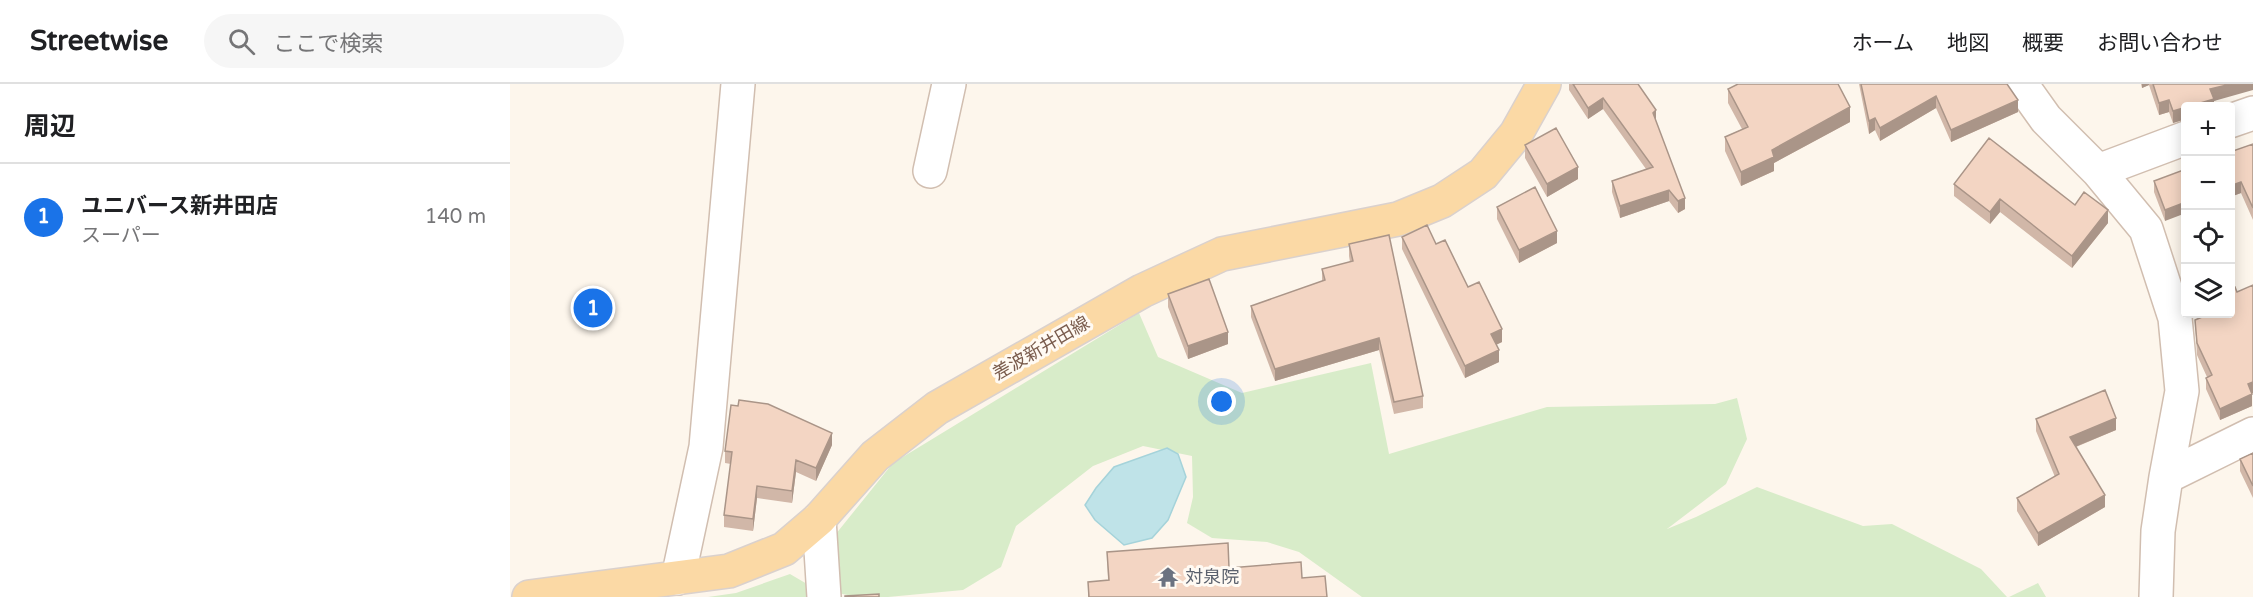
<!DOCTYPE html>
<html lang="ja">
<meta charset="utf-8">
<style>
:root{--surface:#fff;--page:#f6f6f6;--text:#202124;--muted:#757577;--line:#e0e0e0;--accent:#1a73e8}
body{margin:0;font-family:"Varela Round","Noto Sans JP",sans-serif;background:var(--page);color:var(--text)}
.controls{position:absolute;right:18px;top:18px;display:grid;overflow:hidden;border-radius:6px;box-shadow:0 3px 15px #0003}
.controls button{width:54px;height:54px;display:grid;place-items:center;padding:0;border:0;border-bottom:2px solid var(--line);background:var(--surface);color:var(--text);font:30px sans-serif}
.you{position:absolute;left:712px;top:318px;width:21px;height:21px;margin:-15px;border:4px solid #fff;border-radius:50%;background:#1a73e8;box-shadow:0 0 0 9px #1a73e833}
.badge{display:grid;place-items:center;width:39px;height:39px;border-radius:50%;background:var(--accent);color:#fff;font-size:20px;font-weight:700}
.pin{position:absolute;translate:-50% -50%;border:3px solid #fff;box-shadow:0 2px 6px #0006}
.list{margin:0;padding:0;list-style:none}
h2{display:flex;justify-content:space-between;align-items:center;height:78px;margin:0;padding:0 24px;font-size:26px}
h2 small{font-size:20px;font-weight:400;color:var(--muted)}
.list li{display:grid;grid-template-columns:39px 1fr auto;gap:18px;align-items:center;box-sizing:border-box;height:108px;padding:0 24px;border-top:2px solid var(--line)}
.list b{display:block;font-size:22px;white-space:nowrap}
.list p{margin:0;font-size:20px;white-space:nowrap;color:var(--muted)}
.list em{font-size:20px;font-style:normal;color:var(--muted)}
.icon{flex:none;width:33px;height:33px;fill:none;stroke:currentColor;stroke-width:2;stroke-linecap:round;stroke-linejoin:round}
.map{position:relative;flex:none;width:1743px;height:513px;overflow:hidden}
header{display:flex;align-items:center;gap:36px;box-sizing:border-box;height:84px;padding:0 30px;background:var(--surface);border-bottom:2px solid var(--line)}
header strong{font-size:28px}
nav{display:flex;gap:33px;margin-inline-start:auto;font-size:21px}
.search{width:420px;height:54px;background:var(--page);display:flex;align-items:center;gap:15px;box-sizing:border-box;padding:0 21px;border-radius:33px;color:var(--muted);font-size:22px}
main{display:flex}
aside{flex:1;background:var(--surface)}
.map>svg:first-child{display:block}
</style>
<header>
<strong>Streetwise</strong>
<div class="search"><svg class="icon" aria-label="search" viewBox="0 0 24 24"><circle cx="10" cy="10" r="6"/><path d="M15 15l6 6"/></svg>ここで検索</div>
<nav><a>ホーム</a><a>地図</a><a>概要</a><a>お問い合わせ</a></nav>
</header>
<main>
<aside>
<h2>周辺<small></small></h2>
<ul class="list">
<li><span class="badge">1</span><div><b>ユニバース新井田店</b><p>スーパー</p></div><em>140 m</em></li>
</ul>
</aside>
<div class="map">
<svg width="1743" height="513" viewBox="0 0 1743 513">
<rect width="100%" height="100%" fill="#fdf6ec"/>
<path fill="#d8ecc9" d="M629,229l19,44 84,36 129,-30 18,91 158,-47 168,-3 22,-6 10,41 -21,45 -59,45 29,-12 61,-30 106,39 29,-2 89,45 26,28h-645l-63,-45 -32,-10 -55,-4 -25,-15 6,-26 -1,-41 -49,-10 -50,20 -77,60 -15,41 -38,23 -75,7h-31l-19,-4 -3,-58 58,-72z
M280,490l17,10v13h-99l28,-4z
M1528,499l8,14h-37z"/>
<path fill="#bfe3e8" stroke="#a5d3da" stroke-width="1.5" d="M657,364l11,6 8,23 -18,43 -16,18 -28,7 -29,-25 -10,-15 11,-17 18,-21z"/>
<g fill="none" stroke-linecap="round" stroke-linejoin="round">
<g stroke="#d1beb0" stroke-width="36">
<path id="minor" d="M1511,0l25,35 52,52 48,58 29,89 7,73 -16,86 -8,54 -2,66
M1720,37l23,-8
M420,87l19,-87
M1588,87l88,-33
M1656,393l87,-43
M309,435l5,78
M168,494l28,-131 32,-363"/>
</g>
<g stroke="#dad1cd" stroke-width="36">
<path id="major" d="M19,513l200,-26 55,-22 35,-30 56,-63 62,-48 205,-117 80,-37 176,-35 44,-18 41,-27 33,-40 28,-50"/>
</g>
<use href="#minor" stroke="#fff" stroke-width="33"/>
<use href="#major" stroke="#fbd9a5" stroke-width="33"/>
</g>
<path fill="#d1b7a8" d="M1059,0h69l18,38 29,87 -7,4 -9,-12 -49,17 -8,-26v-11l34,-12 -43,-60 -15,10 -19,-29z
M1349,0h148l11,28 -67,30 -15,-34 -56,33 -5,-11 -6,4z
M1631,0h112l-39,17v5h-28v13l-13,4 -4,-11 -10,3 -10,-30 -7,3z
M1218,5l122,33 -76,41v8l-33,15 -16,-35v-14l17,-8 -14,-26z
M1743,60v76l-12,-27 -11,4v-45z
M1015,61l53,34 -31,18 -22,-39z
M1676,85l-21,52 -11,-29v-11z
M1444,100l121,21 33,18 -36,45 -72,-56 -10,12 -36,-28z
M987,123l60,36 -38,20 -22,-44z
M892,153l34,7 32,43 34,55 -6,3 3,17 -34,16 -63,-129z
M839,160l74,152v12l-29,6 -15,-64 -104,31 -24,-64v-11l71,-25v-12l28,-7 -1,-6z
M1727,208l15,102v12l-32,14 -14,-31v-11l1,-1 -10,-22 -2,-35 3,-1 -1,-5h33z
M658,210l60,50 -40,15 -20,-52z
M228,322l94,39 -16,36 -20,-9 -4,31 -35,-5 -4,33 -29,-4v-12l7,-51 -6,-1v-12z
M1526,335l80,11 -40,17 29,60 -67,39 -21,-35v-13l38,-21 -19,-46z
M1743,369v45l-13,-27v-12z
M597,468l195,26 25,19h-239v-15l20,-2z"/>
<path fill="#aa9588" d="M1632,0h7v1l-7,3z
M1721,0h22v6l-39,11v5h-26l22,-17z
M1426,12v12l-56,33v-13z
M1093,14v11l-15,10v-11z
M1508,16v12l-67,30v-12z
M1659,16v12l-10,3v-12z
M1340,23v15l-76,41v8l-33,15v-14l31,-22z
M1676,23v12l-13,4v-12z
M1146,26v12l-3,-9z
M1365,34v12l-6,4v-13z
M1068,83v12l-31,18v-13z
M1731,98v11l-11,4v-11z
M1159,106v11l-49,17v-12z
M1175,114v11l-7,4v-12z
M1490,115v13l-10,12v-12z
M1676,118v11l-21,8v-11z
M1598,126v13l-36,45v-12z
M1047,147v12l-38,20v-13z
M992,245v13l-11,5v-13z
M718,248v12l-40,15v-13z
M869,254v12l-104,31v-12z
M989,266v12l-34,16v-12z
M1743,298v11l-5,3v-12z
M1742,310v12l-32,14v-11z
M1606,334v12l-46,19v-12z
M322,349v12l-16,36v-13z
M286,376v12l-4,31v-12z
M247,402v12l-4,33v-12z
M1595,411v12l-67,39v-13z"/>
<path fill="#f3d5c3" stroke="#aa9588" stroke-width="1.5" d="M1063,0h65l18,26 -3,3 32,85 -7,3 -9,-11 -49,16 -8,-25 41,-14 -50,-69 -15,10z
M1228,0h100l12,23 -78,43 2,7 -33,15 -16,-35 23,-10 -20,-38z
M1351,0h146l11,16 -67,30 -15,-34 -56,32 -5,-10 -6,3z
M1643,0h78l-21,5 4,10 -41,12 -4,-11 -10,3z
M1046,44l22,39 -31,17 -22,-39z
M1479,54l86,67 9,-13 24,18 -36,46 -72,-57 -10,13 -36,-28z
M1743,60v64l-12,-26 -11,4v-34z
M1676,85v33l-21,8 -11,-29z
M1025,103l22,44 -38,19 -22,-43z
M917,141l9,19 9,-4 23,47 11,-5 23,47 -11,5 8,16 -34,16 -63,-129z
M879,151l34,161 -29,6 -15,-64 -104,31 -24,-63 74,-26 -3,-11 31,-8 -4,-17z
M699,195l19,53 -40,14 -20,-52z
M1743,201v97l-5,2 4,10 -32,15 -14,-31 6,-3 -15,-32 -2,-23 7,-3 -1,-3h29v-25l5,-2 2,5z
M1595,306l11,28 -46,19 35,58 -67,38 -21,-35 42,-24 -23,-55z
M229,316l29,4 64,29 -16,35 -20,-8 -4,31 -35,-5 -4,33 -29,-4 8,-63 -7,-1 6,-46 7,1z
M1743,369v33l-13,-27z
M718,459l1,25 72,-6 1,16 23,-2 2,21h-238l-1,-15 21,-2 -2,-28z
M369,510v3h-34v-1z"/>
<defs>
<g id="temple-bare" transform="scale(1.62)"><path d="M0-6L5-2H3V0L6.5 2.5H4V6H1.5V3h-3V6H-4V2.5H-6.5L-3 0V-2H-5Z" fill="#6b7280" stroke="#fffaf3" stroke-width="2.5" paint-order="stroke"/></g>
</defs>
<g fill-rule="evenodd">
<use href="#temple-bare" x="658" y="493"/>
</g>
<g text-anchor="middle" dominant-baseline="central" stroke-width="6" stroke-linejoin="round" paint-order="stroke">
<g font-size="18" fill="#7a5c4d" stroke="#fffaf3">
<text transform="translate(531 264) rotate(-30)">差波新井田線</text>
</g>
<g font-size="18" fill="#5b616d" stroke="#fffaf3" text-anchor="start">
<text x="675" y="493">対泉院</text>
</g>
</g>
</svg>
<div class="controls">
<button>+</button>
<button>−</button>
<button><svg class="icon" aria-label="locate" viewBox="0 0 24 24"><circle cx="12" cy="12" r="6"/><path d="M12 2v4M12 18v4M2 12h4M18 12h4"/></svg></button>
<button><svg class="icon" aria-label="layers" viewBox="0 0 24 24"><path d="M12 4l9 5-9 5-9-5zM3 14l9 5 9-5"/></svg></button>
</div>
<div class="you"></div>
<div class="pin badge" style="left:83px;top:224px">1</div>
</div>
</main>
